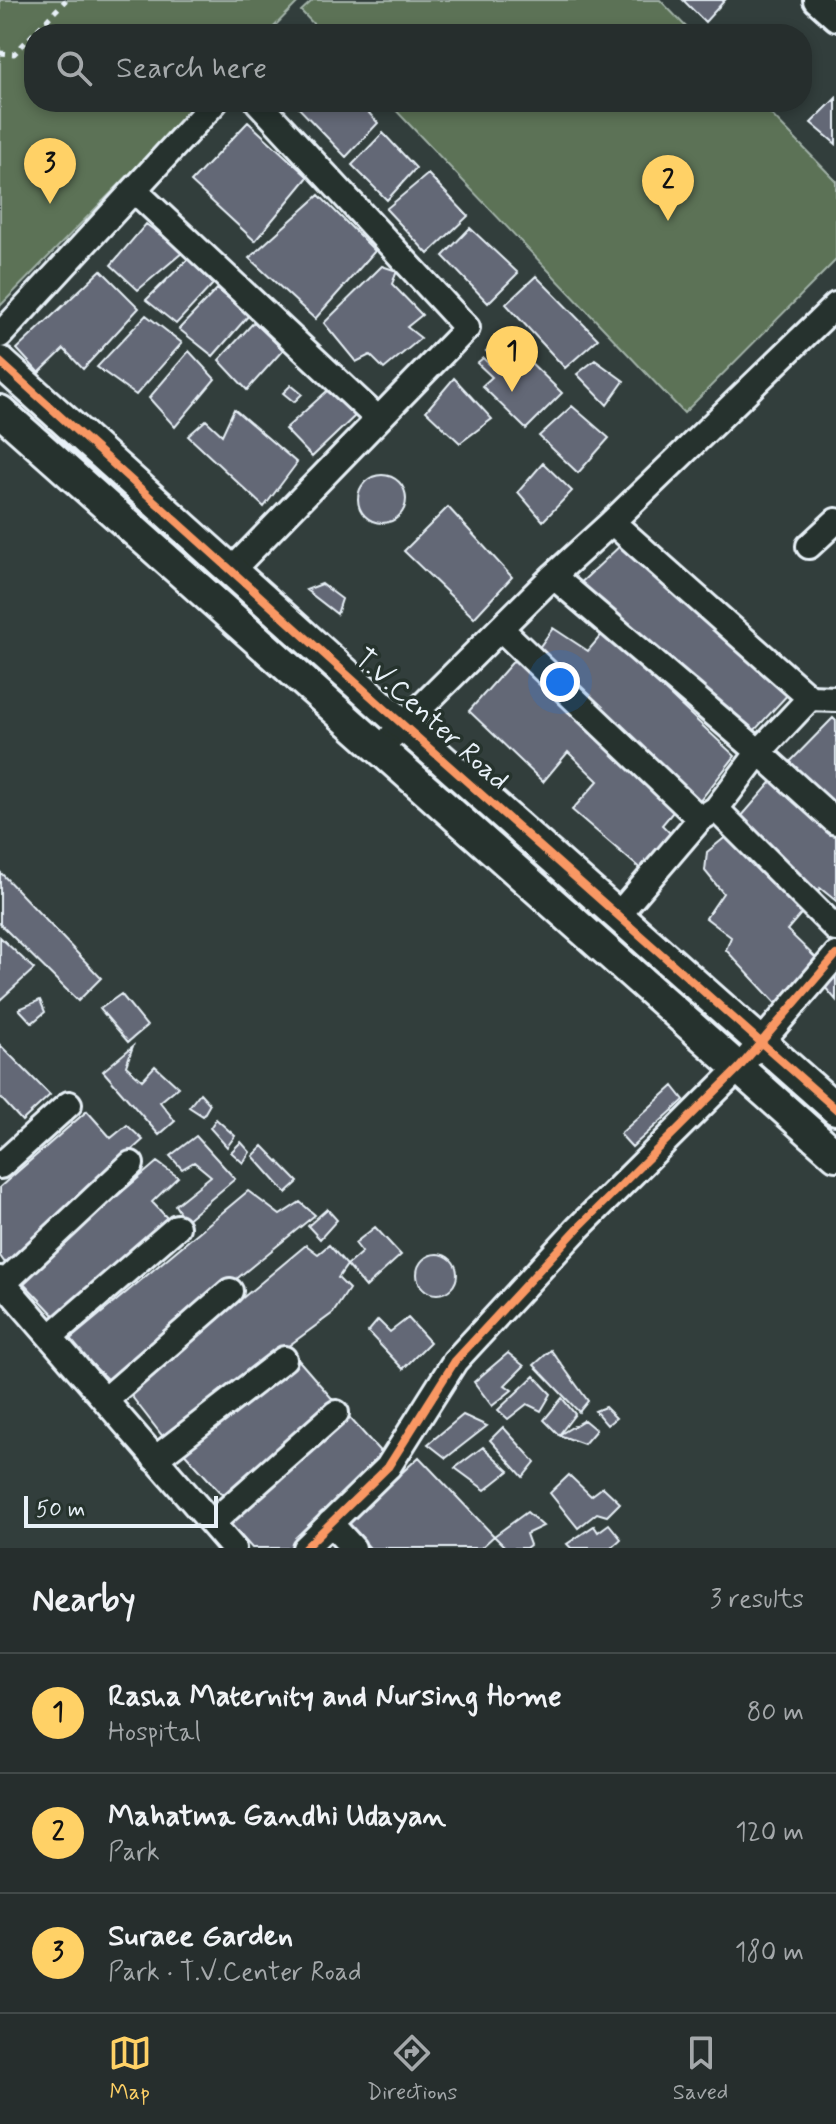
<!DOCTYPE html>
<meta charset="utf-8">
<style>
:root{--surface:#262e2d;--page:#2e3635;--text:#f1f3f6;--muted:#a4a8aa;--line:#424a49;--accent:#ffd166}
body{margin:0;font-family:Mynerve,sans-serif;background:var(--page);color:var(--text)}
.scale{position:absolute;left:24px;bottom:20px;width:194px;box-sizing:border-box;padding-left:8px;border:4px solid #e8f1f8;border-top:0;font-size:22px;line-height:28px;white-space:nowrap;color:#e8f1f8;-webkit-text-stroke:6px #26332d;paint-order:stroke}
.you{position:absolute;left:560px;top:682px;width:28px;height:28px;margin:-20px;border:6px solid #fff;border-radius:50%;background:#1a73e8;box-shadow:0 0 0 12px #1a73e833}
.badge{display:grid;place-items:center;width:52px;height:52px;border-radius:50%;background:var(--accent);color:#111;font-size:26px;font-weight:700}
.pin{position:absolute;translate:-50% -66px;filter:drop-shadow(0 2px 4px #0008)}
.pin::after{content:'';position:absolute;top:42px;width:28px;height:24px;background:inherit;clip-path:polygon(0 0,100% 0,50% 100%)}
.list{margin:0;padding:0;list-style:none}
h2{display:flex;justify-content:space-between;align-items:center;height:104px;margin:0;padding:0 32px;font-size:34px}
h2 small{font-size:26px;font-weight:400;color:var(--muted)}
.list li{display:grid;grid-template-columns:52px 1fr auto;gap:24px;align-items:center;box-sizing:border-box;height:120px;padding:0 32px;border-top:2px solid var(--line)}
.list b{display:block;font-size:30px;white-space:nowrap}
.list p{margin:0;font-size:26px;white-space:nowrap;color:var(--muted)}
.list em{font-size:26px;font-style:normal;color:var(--muted)}
.icon{flex:none;width:44px;height:44px;fill:none;stroke:currentColor;stroke-width:2;stroke-linecap:round;stroke-linejoin:round}
.map{position:relative;flex:none;width:836px;height:1548px;overflow:hidden}
.search{position:absolute;background:var(--surface);box-shadow:0 4px 12px #0003;left:24px;right:24px;top:24px;height:88px;display:flex;align-items:center;gap:20px;box-sizing:border-box;padding:0 28px;border-radius:32px;color:var(--muted);font-size:30px}
.sheet{height:464px;background:var(--surface)}
nav{display:flex;justify-content:space-around;align-items:center;box-sizing:border-box;height:112px;border-top:2px solid var(--line);background:var(--surface);font-size:22px;color:var(--muted)}
nav a{display:grid;justify-items:center;gap:4px}
nav .on{color:var(--accent)}
.map>svg:first-child{display:block}
</style>
<div class="map">
<svg width="836" height="1548" viewBox="0 0 836 1548">
<rect width="100%" height="100%" fill="#323e3c"/>
<filter id="ink" filterUnits="userSpaceOnUse"><feTurbulence type="fractalNoise" baseFrequency=".0125" numOctaves="2"/><feDisplacementMap in="SourceGraphic" scale="16" xChannelSelector="R" yChannelSelector="G"/><feConvolveMatrix kernelMatrix="1 2 1 2 8 2 1 2 1" color-interpolation-filters="sRGB"/></filter>
<g filter="url(#ink)">
<path fill="#5b7257" stroke="#a2b2a8" stroke-width="2" d="M0,0h300l-33,34h-233v68h166l-200,204z
M313,0h347l33,34h-370l-22,-23z
M388,102h371l77,79v79l-152,153z"/>
<path fill="#646876" stroke="#e8f1f8" stroke-width="2" d="M683,0h42l-20,22z
M836,98v46l-25,-21z
M293,102h66l19,21 -32,34z
M248,122l60,55 -53,64 -64,-59z
M383,133l33,35 -29,32 -35,-35z
M428,174l40,42 -40,38 -42,-45z
M319,195l56,56 -60,68 -66,-61z
M146,224l37,28 -45,38 -27,-25z
M470,228l48,45 -30,30 -45,-47z
M189,258l24,26 -37,40 -30,-24z
M382,266l15,5 -5,13 30,31 -15,12 14,11 -37,31 -14,-14 -14,7 -32,-39z
M101,270l38,38 -56,61 -19,-20 -25,24 -22,-24z
M536,276l62,63 -33,29 -59,-64z
M217,289l32,26 -36,41 -34,-27z
M146,315l36,28 -46,52 -39,-28z
M254,322l29,28 -36,40 -28,-30z
M499,338l21,20 3,-3 39,38 -36,36 -44,-43 10,-9 -15,-14 6,-5 14,14 5,-5 -16,-16z
M189,351l26,28 -40,48 -26,-29z
M595,360l29,21 -17,24 -30,-31z
M454,378l38,41 -32,24 -34,-32z
M291,385l11,9 -8,8 -11,-9z
M327,391l30,23 -45,43 -27,-28z
M572,406l37,32 -31,35 -39,-37z
M234,409l63,54 -33,44 -76,-71 18,-16 16,15z
M543,463l29,28 -29,30 -25,-29z
M358 499a24 24 0 1 1 48 0a24 24 0 1 1-48 0Z
M448,507l64,70 -38,41 -70,-67z
M623,543l168,148 -38,41 -180,-142z
M322,584l20,15 -5,15 -31,-24z
M553,628l35,23 15,-18 132,123 -40,51 -159,-155z
M517,657l161,149 -16,19 11,11 -30,35 -71,-61 26,-29 -30,-29 -25,30 -74,-71z
M833,718l3,3v92l-52,-45z
M775,778l61,56v67l-16,-13 -5,8 -75,-78z
M728,835l77,74 -18,21 30,29 -38,48 -53,-57 5,-13 -25,-19 17,-25 -18,-22 2,-19z
M0,872l101,106 -23,23 -78,-77z
M0,937l34,32 -34,31z
M836,973v27l-12,-14z
M121,994l26,32 -19,16 -28,-33z
M40,1000l5,12 -13,11 -13,-14z
M0,1045l50,50 -28,26 -22,-24z
M133,1046l-7,20 16,14 13,-14 23,21 -18,15 15,19 -16,14 -56,-64z
M673,1086l11,14 -52,47 -12,-13z
M200,1093l10,11 -7,12 -14,-9z
M87,1111l24,27 16,-13 16,15 -138,123 -5,-7v-69z
M216,1119l19,17 -8,11 -17,-19z
M196,1136l39,43 -50,42 -10,-16 36,-29 -17,-14 -12,7 -12,-13z
M241,1142l9,10 -7,11 -12,-11z
M263,1146l35,36 -12,11 -33,-37z
M157,1162l21,15 -26,25 18,19 -113,97 -37,-39z
M248,1191l32,24 20,-13 15,13 -205,167 -42,-41z
M327,1209l10,11 -17,19 -12,-13z
M375,1227l26,28 -35,32 -19,-22 15,-13 -7,-9z
M306,1245l12,9 11,-9 18,20 -9,13 11,11 -16,24 -169,125 -35,-45z
M417 1274a20 20 0 1 1 40 0a20 20 0 1 1-40 0Z
M408,1318l22,24 -27,27 -35,-37 10,-12 12,12z
M551,1350l37,51 -9,11 -45,-47z
M508,1353l16,13 -19,19 7,5 -20,16 -18,-24z
M295,1356l40,46 -109,97 -46,-51z
M534,1376l17,18 -10,17 -14,-7 -19,15 -10,-9z
M562,1398l13,16 -16,21 -15,-15z
M605,1407l11,11 -9,7 -12,-14z
M463,1415l24,11 -41,32 -18,-14z
M349,1417l36,40 -93,91h-40l-24,-27z
M584,1420l12,10 -12,14 -25,-9z
M503,1427l32,35 -12,15 -33,-37z
M483,1447l26,24 -24,19 -30,-22z
M419,1457l75,79 -13,12h-111l-23,-25z
M569,1475l22,21 12,-9 17,16 -13,13 -10,-3 -19,15 -28,-35z
M527,1512l16,14 -17,8 4,11 -4,3h-20l-12,-12z
M609,1524l12,15 -10,9h-40l-4,-4 27,-18 4,6z"/>
<g fill="none" stroke-linecap="round" stroke-linejoin="round">
<g stroke="#e8f1f8" stroke-width="30">
<path id="minor" d="M816,0l20,18
M134,190l244,229
M0,335l215,-233
M612,522l198,176 26,1
M809,546l27,-25
M231,571l236,-243 -209,-226
M553,576l206,176 77,70
M501,629l199,190
M392,736l161,-160 59,-54 224,-217
M716,809l120,120
M618,915l82,-96 16,-10 43,-57 51,-54
M0,1166l69,-62
M0,1279l233,269
M4,1283l127,-119
M50,1337l127,-110
M105,1400l125,-109
M155,1459l129,-100
M212,1523l124,-110
M330,1523l23,25
M305,1548l83,-81 67,-106 123,-133 161,-160 97,-113"/>
</g>
<g stroke="#e8f1f8" stroke-width="36">
<path id="tertiary" d="M0,362l384,346 452,401
M0,411l836,744"/>
</g>
<path stroke="#e8f1f8" stroke-width="5" stroke-dasharray="6 6" stroke-linecap="butt" d="M0,53l14,1 52,-54"/>
<use href="#minor" stroke="#26332d" stroke-width="24"/>
<use href="#tertiary" stroke="#26332d" stroke-width="30"/>
<g stroke="#26332d" stroke-width="13">
<path id="cycleway" d="M0,362l384,346 452,401
M305,1548l83,-81 67,-106 123,-133 161,-160 97,-113"/>
</g>
<use href="#cycleway" stroke="#f99763" stroke-width="8"/>
</g>
</g>
<g text-anchor="middle" dominant-baseline="central" stroke-width="7" stroke-linejoin="round" paint-order="stroke">
<g font-size="28" fill="#e8f1f8" stroke="#26332d">
<text transform="translate(431 720) rotate(42)">T.V.Center Road</text>
</g>
</g>
</svg>
<div class="scale">50 m</div>
<div class="you"></div>
<div class="pin badge" style="left:512px;top:392px">1</div>
<div class="pin badge" style="left:668px;top:221px">2</div>
<div class="pin badge" style="left:50px;top:204px">3</div>
<div class="search"><svg class="icon" aria-label="search" viewBox="0 0 24 24"><circle cx="10" cy="10" r="6"/><path d="M15 15l6 6"/></svg>Search here</div>
</div>
<section class="sheet">
<h2>Nearby<small>3 results</small></h2>
<ul class="list">
<li><span class="badge">1</span><div><b>Rasha Maternity and Nursing Home</b><p>Hospital</p></div><em>80 m</em></li>
<li><span class="badge">2</span><div><b>Mahatma Gandhi Udayan</b><p>Park</p></div><em>120 m</em></li>
<li><span class="badge">3</span><div><b>Suraee Garden</b><p>Park · T.V.Center Road</p></div><em>180 m</em></li>
</ul>
</section>
<nav>
<a class="on"><svg class="icon" aria-label="map" viewBox="0 0 24 24"><path d="M3 6l6-2 6 2 6-2v14l-6 2-6-2-6 2zM9 4v14M15 6v14"/></svg>Map</a>
<a><svg class="icon" aria-label="directions" viewBox="0 0 24 24"><path d="M12 3l9 9-9 9-9-9zM9 14v-3h6M13 9l2 2-2 2"/></svg>Directions</a>
<a><svg class="icon" aria-label="saved" viewBox="0 0 24 24"><path d="M7 4h10v16l-5-4-5 4z"/></svg>Saved</a>
</nav>
